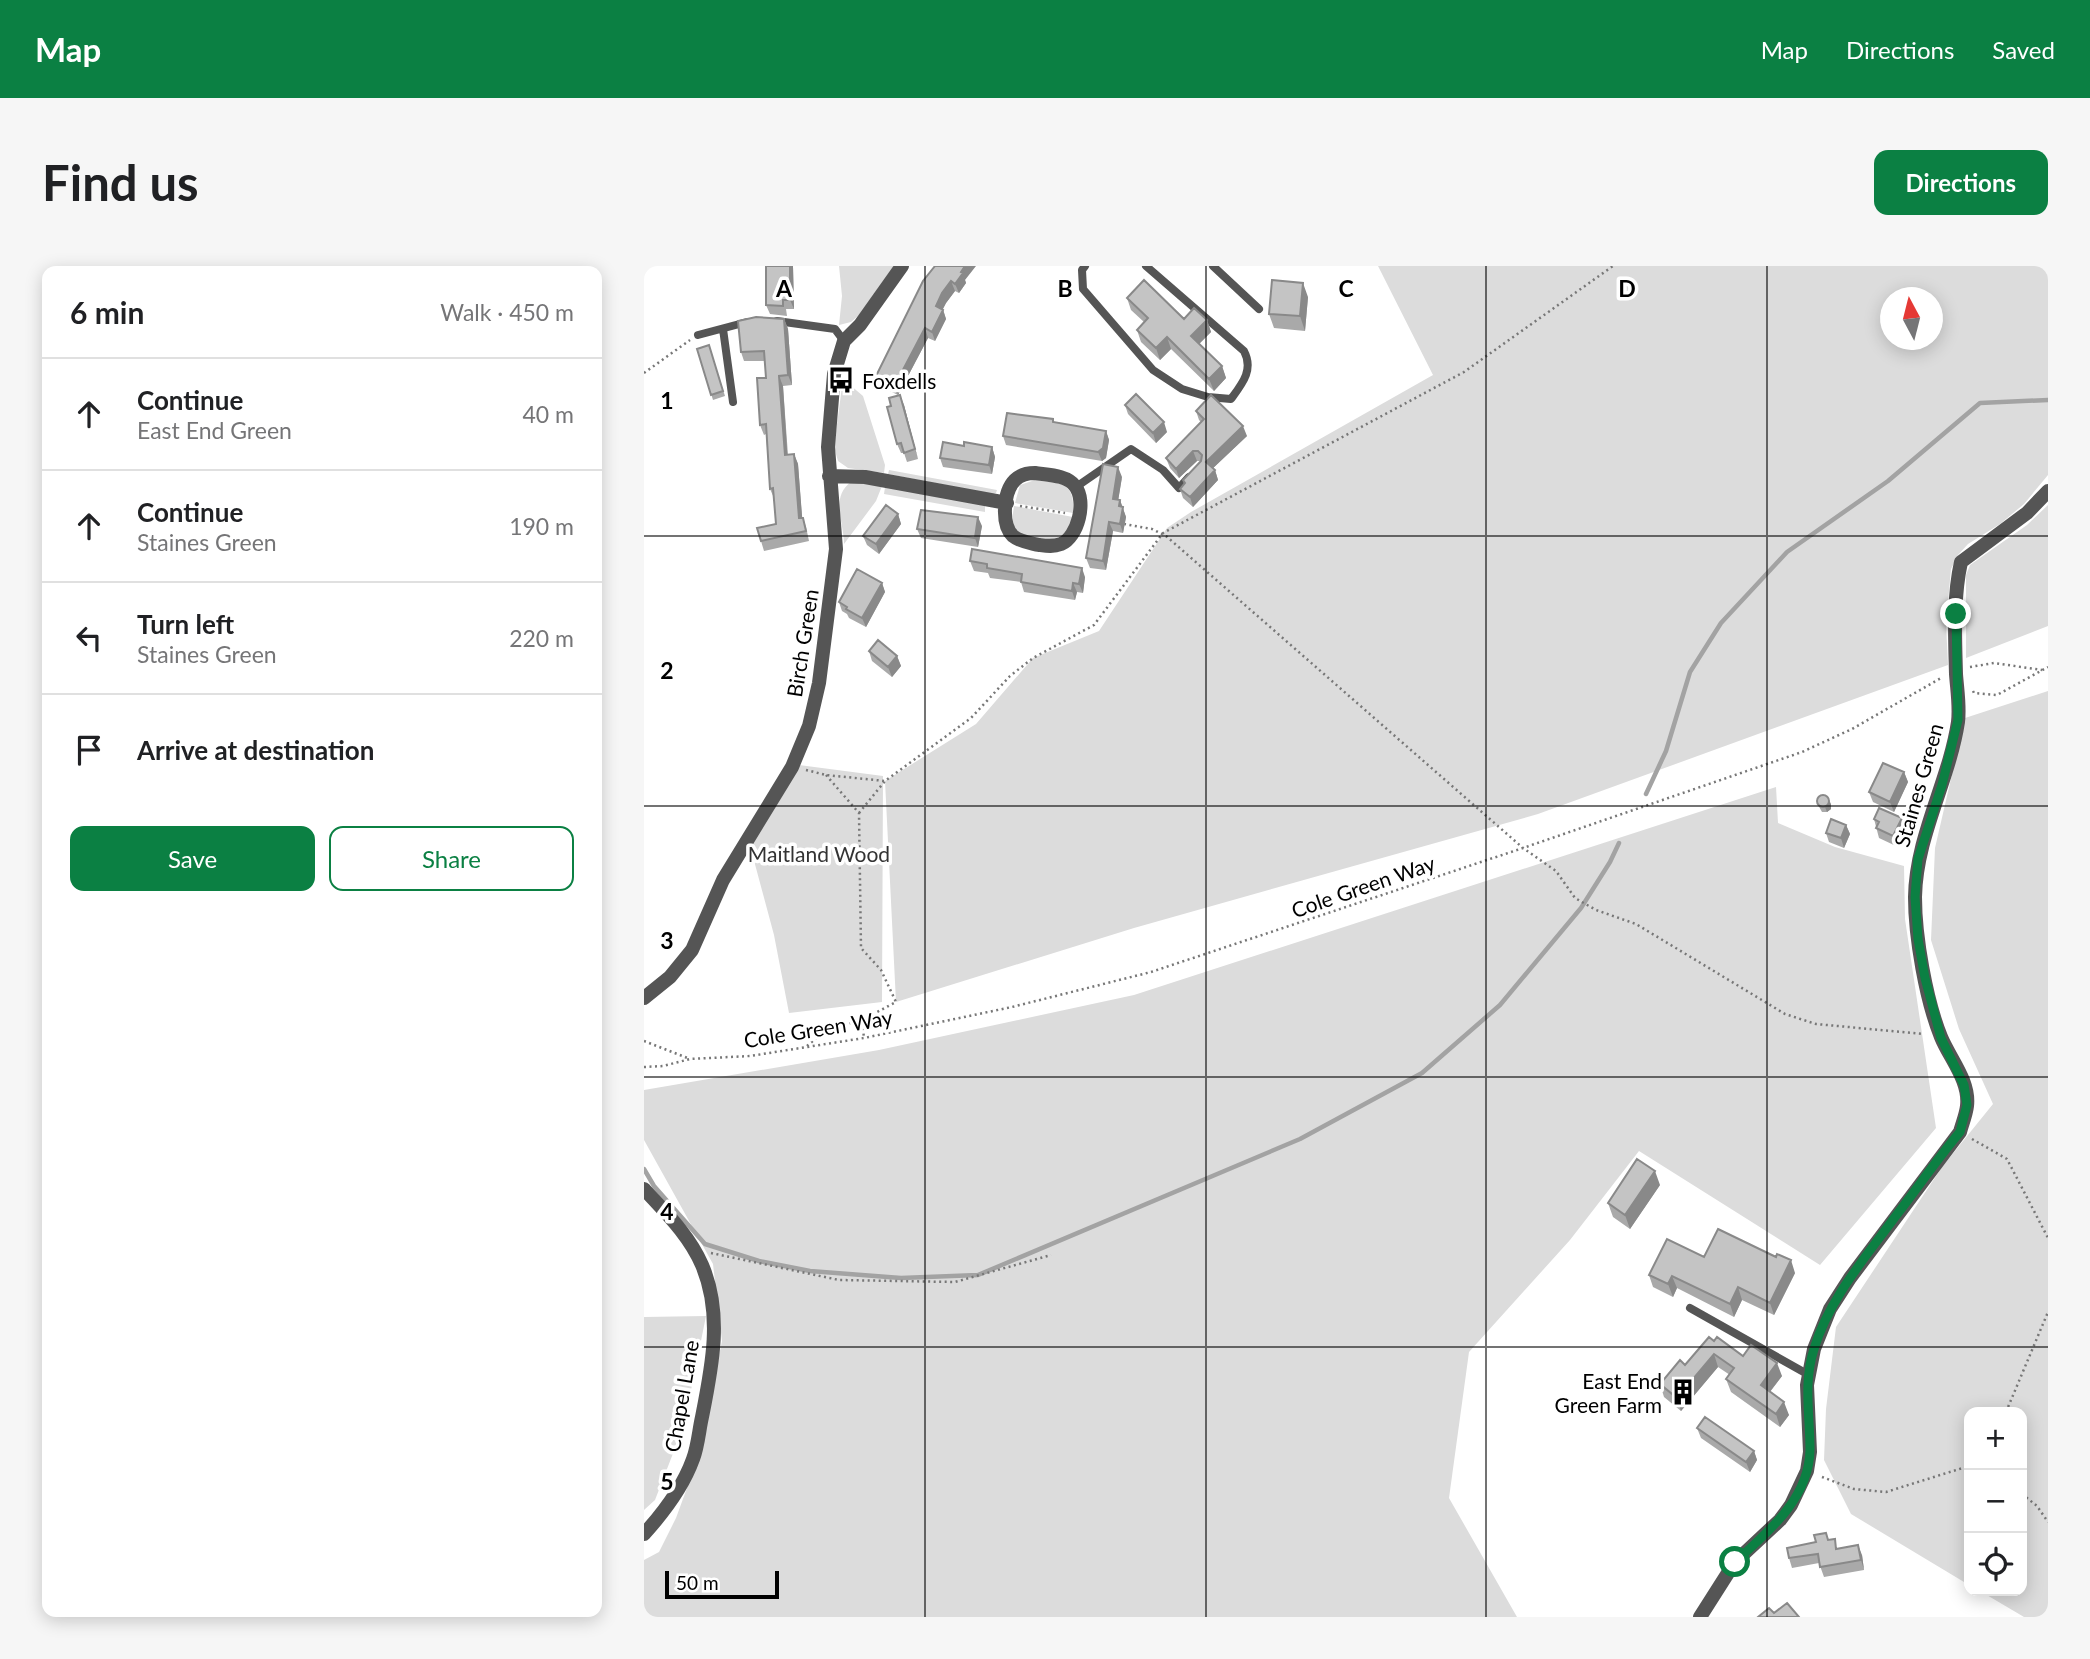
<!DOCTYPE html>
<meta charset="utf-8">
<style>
:root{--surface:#fff;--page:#f6f6f6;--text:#202124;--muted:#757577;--line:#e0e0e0;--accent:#0b8043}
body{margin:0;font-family:Lato,sans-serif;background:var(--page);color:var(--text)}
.controls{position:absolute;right:21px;bottom:21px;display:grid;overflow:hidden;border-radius:14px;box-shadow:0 4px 18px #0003}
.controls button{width:63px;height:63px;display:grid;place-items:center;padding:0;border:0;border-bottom:2px solid var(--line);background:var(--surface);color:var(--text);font:35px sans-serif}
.compass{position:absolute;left:1236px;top:21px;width:63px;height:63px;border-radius:50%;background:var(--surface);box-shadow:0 4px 18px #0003;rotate:353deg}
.scale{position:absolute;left:21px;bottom:18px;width:114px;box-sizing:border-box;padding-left:7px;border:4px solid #000;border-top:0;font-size:19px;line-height:24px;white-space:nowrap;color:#000;-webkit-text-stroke:5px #fff;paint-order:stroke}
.stop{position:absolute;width:21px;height:21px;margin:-16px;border:5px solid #0b8043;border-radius:50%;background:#fff}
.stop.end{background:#0b8043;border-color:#fff;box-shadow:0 2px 7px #0008}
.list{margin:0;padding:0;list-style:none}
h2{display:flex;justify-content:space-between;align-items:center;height:91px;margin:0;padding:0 28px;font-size:30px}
h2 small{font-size:23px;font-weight:400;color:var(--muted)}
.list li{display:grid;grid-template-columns:46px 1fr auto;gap:21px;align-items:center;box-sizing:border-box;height:112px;padding:0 28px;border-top:2px solid var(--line)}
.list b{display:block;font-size:26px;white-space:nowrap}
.list p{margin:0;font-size:23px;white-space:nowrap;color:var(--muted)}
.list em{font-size:23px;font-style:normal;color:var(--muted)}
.actions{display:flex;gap:14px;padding:21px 28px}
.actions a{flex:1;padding:16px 0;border:2px solid var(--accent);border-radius:14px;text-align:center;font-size:24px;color:var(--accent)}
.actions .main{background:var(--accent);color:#fff}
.icon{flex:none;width:38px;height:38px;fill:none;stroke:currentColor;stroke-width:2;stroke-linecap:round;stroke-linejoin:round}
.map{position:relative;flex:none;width:1404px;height:1351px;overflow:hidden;border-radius:14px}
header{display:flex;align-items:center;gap:42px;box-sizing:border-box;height:98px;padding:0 35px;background:var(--accent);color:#fff}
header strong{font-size:33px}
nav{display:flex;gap:38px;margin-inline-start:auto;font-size:24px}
.intro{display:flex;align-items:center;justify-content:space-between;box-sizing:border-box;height:168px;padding:0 42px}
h1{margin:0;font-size:49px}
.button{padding:18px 32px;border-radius:14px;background:var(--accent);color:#fff;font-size:24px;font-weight:700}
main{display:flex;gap:42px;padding:0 42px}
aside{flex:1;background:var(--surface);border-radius:14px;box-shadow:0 4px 18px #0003}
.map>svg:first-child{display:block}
</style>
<header>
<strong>Map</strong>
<nav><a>Map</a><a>Directions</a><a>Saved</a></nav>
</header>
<div class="intro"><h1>Find us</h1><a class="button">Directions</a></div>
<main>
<aside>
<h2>6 min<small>Walk · 450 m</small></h2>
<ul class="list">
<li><svg class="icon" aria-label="ahead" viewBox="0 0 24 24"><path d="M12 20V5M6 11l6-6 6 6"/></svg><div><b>Continue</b><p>East End Green</p></div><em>40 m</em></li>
<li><svg class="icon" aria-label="ahead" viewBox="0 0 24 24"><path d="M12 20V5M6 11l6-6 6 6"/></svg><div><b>Continue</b><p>Staines Green</p></div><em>190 m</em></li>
<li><svg class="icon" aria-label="left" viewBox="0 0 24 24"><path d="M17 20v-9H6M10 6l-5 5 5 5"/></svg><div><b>Turn left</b><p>Staines Green</p></div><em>220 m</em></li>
<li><svg class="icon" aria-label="arrive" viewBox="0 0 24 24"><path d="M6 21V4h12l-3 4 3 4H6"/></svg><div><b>Arrive at destination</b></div></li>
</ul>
<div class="actions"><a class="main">Save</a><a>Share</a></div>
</aside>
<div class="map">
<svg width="1404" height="1351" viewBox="0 0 1404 1351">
<rect width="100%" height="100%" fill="#fff"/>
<path fill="#dcdcdc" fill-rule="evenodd" d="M195,0h55l-36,50 -7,6 -12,3 3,-29z
M734,0h670v209l-24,29 -24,20 -32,20 -10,11 -7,14 -5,54 2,42 -410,149 -404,114 -238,74 -11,-221 91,-57 57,-66 66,-27 68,-103 24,-16 242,-137zM1246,32h42v42h-42z
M199,113l20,17 22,69 -1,8 -36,-5 -10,-7 -4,-14z
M245,204l108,20 -1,3 -3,1 -105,-20z
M391,214c26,4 40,1 38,33l-58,-10 5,-18z
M207,216l31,4 -6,15 -32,43c0,-22 -14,-47 7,-62z
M241,221l100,18v7l-101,-18z
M1404,239v121l-82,32v-83l4,-10 57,-40z
M370,240l59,11c-2,7 -4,15 -10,19 -10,8 -41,3 -48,-7 -4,-7 -2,-15 -1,-23z
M1404,425v926h-24l-44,-26h42v-179h-53v173l-118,-71 -27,-54 2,-51 10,-82 106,-160 51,-63 -34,-75 -28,-89 4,-92 30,-130z
M155,499l84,11 -1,226 -93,11 -15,-78 -25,-93z
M1132,521l2,36 57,24 69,19 1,53 31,209 -116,137 -181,-114 -69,89 -101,112 -20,146 68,119h-873v-57l15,-8 17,-34 22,-60 24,-117 -9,-77 -69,-124v-50l235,-40 255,-55z
M62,1050l-22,109 -29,75 -11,10v-193z"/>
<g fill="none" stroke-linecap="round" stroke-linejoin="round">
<path stroke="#a3a3a3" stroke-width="4.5" d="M1002,528l20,-43 24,-79 31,-49 66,-71 101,-71 92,-78 68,-3
M0,903l10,17 51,58 54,17 51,10 91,7 77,-3 322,-136 122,-66 78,-68 81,-97 29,-46 9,-19"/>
<path stroke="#777" stroke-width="2.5" stroke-dasharray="2 3.5" stroke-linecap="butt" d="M0,107l46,-33
M376,240l45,7
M480,258l28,5 14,7 357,312 33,23 19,27 21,12 40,14 149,90 31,10 108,10
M1326,401l24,-4 48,7
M1329,425l1,2 23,2 51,-28
M162,504l20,5 59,6 86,-63 39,-42 23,-18 61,-33 69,-92 301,-161 149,-106
M182,509l33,38 2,135 20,22 15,32 -34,18 2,18
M215,547l26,-32
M0,775l46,18
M163,780l20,-17 35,-9
M0,801l19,-1 27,-7 60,-3 114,-18 148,-31 139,-35 372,-124 279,-96 50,-23 89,-51
M1328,873l35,20 41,79
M67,987l128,27 116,2 96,-27
M1362,1146l42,-100
M1178,1211l32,12 32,3 83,-26
M1378,1228l15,12 11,16"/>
<path stroke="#555" stroke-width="8" d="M441,0l-3,4 1,19 70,81 29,19 26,8 23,2c11,-15 23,-29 13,-48l-98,-85
M569,0l46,43
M133,55l58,8 9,12
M79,63l10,73
M54,69l49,-13
M432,221l55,-38 32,21 16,18 10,-11
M1046,1042l119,67"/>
<path stroke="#555" stroke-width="14" d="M391,207c13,2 32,2 40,13 12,15 3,51 -14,58 -8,3 -14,2 -22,1 -8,-2 -19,-3 -26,-9 -12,-11 -10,-44 2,-56 5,-5 12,-7 20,-7z
M185,210l36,1 142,26
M0,732l26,-21 22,-27 31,-70 69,-113 17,-41 10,-43 17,-134 -8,-102 6,-73 10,-33 16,-16 42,-59
M0,923c22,24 45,46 58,76 21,49 10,102 0,152 -3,13 -4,29 -9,42 -10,28 -29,53 -49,75
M1056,1351l35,-55 45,-42 11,-15 16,-34 3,-19 -3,-67 7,-36 16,-40 20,-31 110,-146c2,-8 6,-17 7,-26 3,-25 -17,-47 -26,-69 -15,-37 -26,-100 -26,-140 1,-61 34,-116 43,-175 2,-16 -1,-33 -2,-48 -1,-37 -3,-76 5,-112l66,-49 21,-22"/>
</g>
<path fill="#a9a9a9" d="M149,0l1,43h-8l1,7 -17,-2 -4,-9z
M291,0l30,14 1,3 -7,10 -4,-2 -9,12 -3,6 3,10 -11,22 -7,-3 -30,57 -18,-9 -4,-10z
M664,31l-3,34 -31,-3 -5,-14z
M483,32l57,21 23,1 4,12 -12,12 23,22 4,12 -12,13 -43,-42 -11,11 -19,-18 -4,-12 7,-8 -13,-12z
M140,53l4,10 4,56 -9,1 5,69 6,-1 4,10 4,54h1l3,9 3,14 -45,10 -3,-10 15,-17 -2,-26 -4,-9 -4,-55 -2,1 -4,-10 6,-47 -1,-17h-21l-3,-9z
M65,79l16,51 -12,4 -16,-51z
M260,139l14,54 -11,3 -3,-9h-3l-4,-9z
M481,139l42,27 -11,11 -28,-29z
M552,145l51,25 -34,32 2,2 3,10 -25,27 -10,-9 -3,-9 4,-5 -1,-4 18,-19h-4l-18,17 -9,-10 -4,-10 35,-36 -2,-2z
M409,153l2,4 51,8 3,9 -3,18 -4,3 -96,-16 -3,-9z
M320,180l28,1 3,10 -3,17 -49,-7 -3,-9z
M478,211l-4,23h2l6,17 -3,16 -10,-2 -7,39 -16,-2 -4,-10z
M254,248l3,10 -22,30 -12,-9 -4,-9z
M338,260l-4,21 -57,-9 -4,-9z
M326,295l115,16 -2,16 -6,-1 -2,8 -51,-8 -3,-10 -31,-4 -2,-5 -14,-2z
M238,317l3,9 -19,35 -17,-9 -2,-4 -5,-3 -3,-9z
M225,385l28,5 4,10 -9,11 -20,-16z
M1260,506l4,10 -14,30 -21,-10 -4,-10z
M1173,537l14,1v5l-4,3h-5z
M1258,552l3,10 -9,18 -17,-8 -5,-19z
M1202,559l4,9 -6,14 -15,-6 -3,-9z
M1016,919l-30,44 -17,-12 -5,-14z
M1060,991l91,16 -21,42 -32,-15 -8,17 -57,-29 -4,9 -20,-10 -4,-12z
M1070,1075l68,35 -12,16 19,23 -9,12 -49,-35 -5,-13 4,-4 -12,-8 -37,44 -17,-14 -4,-13 25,-19z
M1053,1162l57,23 3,9 -7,12 -49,-34z
M1185,1274l9,9 24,6 2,15 -40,7 -5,-14 -27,5 -3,-10z"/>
<path fill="#898989" d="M146,0h3l1,43 -4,-9z
M321,0h11l-11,14 1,3 -7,10 -4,-9z
M307,15l4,10 -9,12 -7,13 -3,-10 6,-13z
M659,17l5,14 -3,34 -5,-15z
M299,44l3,9 -11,22 -3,-9z
M140,53l4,10 4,56 -4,-10z
M563,54l4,12 -16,16 -4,-12z
M281,62l3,10 -30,57 -3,-10z
M523,71l4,12 -11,11 -4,-12z
M578,100l4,12 -12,13 -5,-12z
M135,110l4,10 5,79 -3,-10z
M256,129l4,10 14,54 -3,-10z
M520,156l3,10 -11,11 -3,-10z
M599,160l4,10 -38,36 -3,-10z
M462,165l3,9 -3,18 -4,3 -4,-9z
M348,181l3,10 -3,17 -3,-9z
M549,185l4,10 -18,17 -3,-9z
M150,188l4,10 5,64 -4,-10z
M474,201l4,10 -5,31 -4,-9z
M571,204l3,10 -25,27 -3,-10z
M476,234l6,17 -3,16 -3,-9 -1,-18z
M254,248l3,10 -22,30 -3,-10z
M334,251l4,9 -4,21 -3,-9z
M465,256l4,9 -7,39 -3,-9z
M438,302l3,9 -2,16 -4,-9z
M238,317l3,9 -19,35 -4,-9z
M429,317l4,9 -2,8 -3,-9z
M253,390l4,10 -9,11 -4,-10z
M1260,506l4,10 -14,30 -4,-10z
M1185,534l2,4v5l-4,3 -2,-5z
M1258,552l3,10 -9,18 -3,-10z
M1202,559l4,9 -6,14 -3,-10z
M1011,905l5,14 -30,44 -5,-14z
M1147,994l4,13 -21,42 -4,-12z
M1028,1010l5,12 -4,9 -5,-13z
M1094,1021l4,13 -8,17 -4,-13z
M1070,1088l4,13 -37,44 -4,-13z
M1133,1097l5,13 -17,22 -4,-13z
M1140,1136l5,13 -9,12 -4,-13z
M1110,1185l3,9 -7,12 -4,-10z
M1214,1279l4,10 2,15 -3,-10z"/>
<path fill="#c4c4c4" stroke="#898989" stroke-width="2" d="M122,0h24v34h-7v6l-17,-1z
M291,0h30l-4,6 2,1 -8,11 -4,-3 -9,12 -6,13 7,4 -11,22 -7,-4 -30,57 -19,-9 47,-95z
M500,14l40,39 10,-11 13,12 -16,16 31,30 -13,13 -42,-42 -11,11 -19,-18 11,-12 -21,-20z
M628,14l31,3 -3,33 -31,-2z
M112,51l28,2 4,56 -9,1 6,79 9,-1 5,64h4l3,13 -45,10 -4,-13 19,-4 -3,-36 -3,1 -4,-65 -6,1 -3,-47h9l-2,-27 -23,1 -3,-31z
M65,79l14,46 -12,4 -14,-46z
M492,128l28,28 -11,11 -28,-28z
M256,129l15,54 -11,4 -3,-10 -4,1 -10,-37 4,-1 -2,-8z
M567,129l32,31 -37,36 9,8 -25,27 -10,-8 5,-6 -2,-3 18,-19 1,-6 -4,-4h-5l-17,18 -10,-11 38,-39 -8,-8z
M363,147l46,6v3l53,9 -3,17 -5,4 -95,-16z
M299,176l21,4v-4l28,5 -3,18 -49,-7z
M459,198l15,3 -5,32 7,1 -1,6 4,1 -3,17 -11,-2 -6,39 -17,-3z
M242,239l12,9 -22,30 -13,-8z
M277,244l57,7 -3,21 -58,-9z
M328,283l110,19 -3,16 -6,-1 -1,8 -51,-9 1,-8 -35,-6v-4l-17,-3z
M213,303l25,14 -20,35 -16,-9 1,-2 -8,-5z
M234,374l19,16 -9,11 -19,-16z
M1239,497l21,9 -14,30 -21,-10z
M1173 535a6 6 0 1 1 12 0a6 6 0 1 1-12 0Z
M1235,542l23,10 -9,18 -17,-8 3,-6 -5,-3z
M1187,553l15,6 -5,13 -15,-5z
M993,893l18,12 -30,44 -17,-12z
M1074,963l58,28 1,-3 14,6 -21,43 -32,-16 -8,17 -58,-28 -4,8 -19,-9 18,-36 37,18z
M1065,1071l5,4 3,-4 26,19 8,-11 26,18 -16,22 23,17 -8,12 -50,-35 8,-11 -20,-14 -37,44 -17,-14 20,-24 5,5z
M1061,1151l49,34 -8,11 -49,-34z
M1182,1267l2,7 7,-1 1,10 22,-4 3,15 -41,7 -2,-13 -29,4 -2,-10 29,-6 -2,-7z
M1143,1337l12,14h-41l11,-9 5,5z"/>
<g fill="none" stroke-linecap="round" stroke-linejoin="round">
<path stroke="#0b8043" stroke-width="9" d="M1091,1296c33,-30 74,-63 75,-112 0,-35 -7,-67 4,-101 15,-50 51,-91 81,-132 22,-28 42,-58 65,-85l7,-27 -3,-20 -23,-47 -16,-60 -7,-39 -3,-42 3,-38 24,-74 16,-65 -2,-106"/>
</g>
<path fill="none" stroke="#000" stroke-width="2" stroke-opacity="0.55" d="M281,0v1351M562,0v1351M842,0v1351M1123,0v1351M0,270h1404M0,540h1404M0,811h1404M0,1081h1404"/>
<defs>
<g id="bus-bare" transform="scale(2.1)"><path d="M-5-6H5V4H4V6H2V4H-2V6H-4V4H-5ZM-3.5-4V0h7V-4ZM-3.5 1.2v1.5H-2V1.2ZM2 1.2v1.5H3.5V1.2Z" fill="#000" stroke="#fff" stroke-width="2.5" paint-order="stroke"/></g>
<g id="building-bare" transform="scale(2.1)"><path d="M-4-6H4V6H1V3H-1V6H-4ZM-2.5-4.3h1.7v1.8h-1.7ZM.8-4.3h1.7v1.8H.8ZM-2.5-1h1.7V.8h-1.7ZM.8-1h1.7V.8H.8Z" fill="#000" stroke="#fff" stroke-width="2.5" paint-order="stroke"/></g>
</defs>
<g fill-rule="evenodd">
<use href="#bus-bare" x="197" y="114"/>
<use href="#building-bare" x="1039" y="1126"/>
</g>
<g text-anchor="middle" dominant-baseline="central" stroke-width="7" stroke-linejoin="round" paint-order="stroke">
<g font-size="21" fill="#000" stroke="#fff" text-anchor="start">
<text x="218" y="114">Foxdells</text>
<text x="1018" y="1114" text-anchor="end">East End<tspan x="1018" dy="24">Green Farm</tspan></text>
</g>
<g font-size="21" fill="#000" stroke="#fff">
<text transform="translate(158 377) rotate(-81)">Birch Green</text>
<text transform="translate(1274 519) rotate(-74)">Staines Green</text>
<text transform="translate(719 620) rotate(-19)">Cole Green Way</text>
<text transform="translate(174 762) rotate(-9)">Cole Green Way</text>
<text transform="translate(37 1130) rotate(-80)">Chapel Lane</text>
</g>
<g font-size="21" fill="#333" stroke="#fff">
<text x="175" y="587">Maitland Wood</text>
</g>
</g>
<g font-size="23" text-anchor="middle" font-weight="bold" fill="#000" stroke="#fff" stroke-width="7" stroke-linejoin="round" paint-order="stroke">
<text x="140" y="31">A</text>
<text x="421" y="31">B</text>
<text x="702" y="31">C</text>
<text x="983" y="31">D</text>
<text x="23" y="143">1</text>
<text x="23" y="413">2</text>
<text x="23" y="683">3</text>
<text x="23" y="954">4</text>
<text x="23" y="1224">5</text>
</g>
</svg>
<div class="controls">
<button>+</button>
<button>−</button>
<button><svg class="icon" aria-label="locate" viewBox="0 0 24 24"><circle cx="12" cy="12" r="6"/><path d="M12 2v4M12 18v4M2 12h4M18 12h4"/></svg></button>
</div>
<svg class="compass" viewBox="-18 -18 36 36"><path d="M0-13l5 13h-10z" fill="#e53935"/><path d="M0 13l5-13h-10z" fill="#757577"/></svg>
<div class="scale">50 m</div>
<div class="stop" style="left:1091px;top:1296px"></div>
<div class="stop end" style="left:1312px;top:348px"></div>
</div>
</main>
